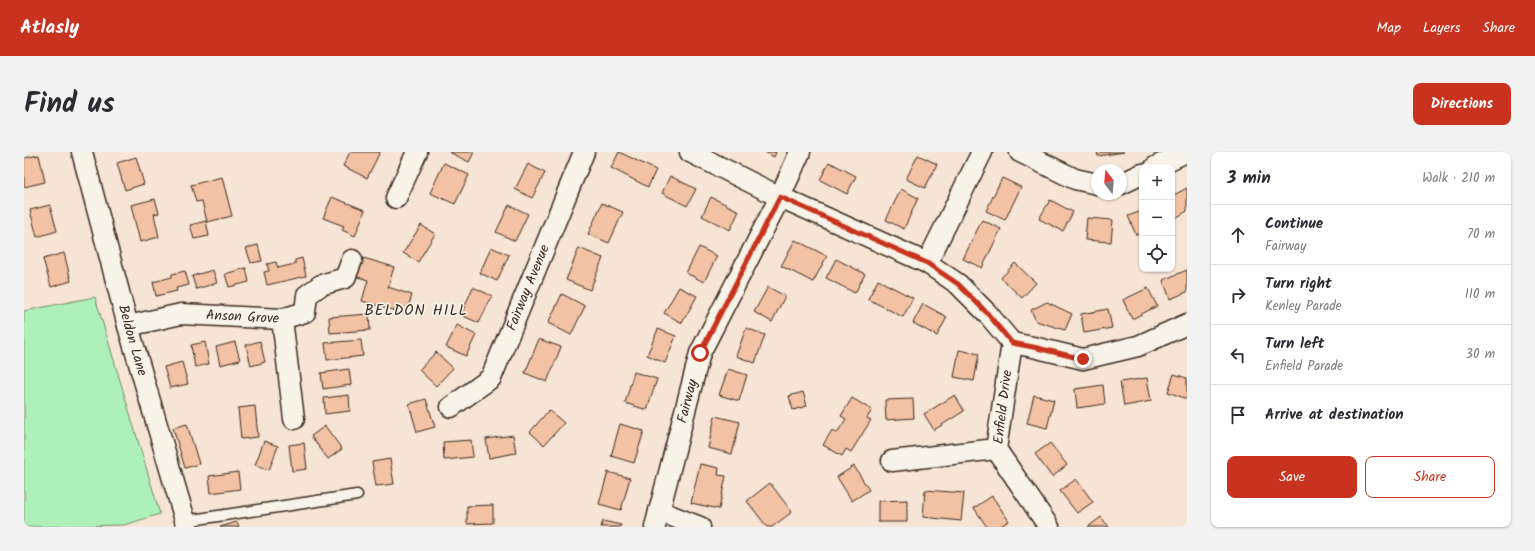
<!DOCTYPE html>
<meta charset="utf-8">
<style>
:root{--surface:#fff;--page:#f2f2f3;--text:#2b2b33;--muted:#7c7c81;--line:#e1e1e2;--accent:#c8321e}
body{margin:0;font-family:Kalam,sans-serif;background:var(--page);color:var(--text)}
.controls{position:absolute;right:12px;top:12px;display:grid;overflow:hidden;border-radius:8px;box-shadow:0 1px 3px #0004}
.controls button{width:36px;height:36px;display:grid;place-items:center;padding:0;border:0;border-bottom:1px solid var(--line);background:var(--surface);color:var(--text);font:20px sans-serif}
.compass{position:absolute;left:1067px;top:12px;width:36px;height:36px;border-radius:50%;background:var(--surface);box-shadow:0 1px 3px #0004;rotate:344deg}
.stop{position:absolute;width:12px;height:12px;margin:-9px;border:3px solid #c8321e;border-radius:50%;background:#fff}
.stop.end{background:#c8321e;border-color:#fff;box-shadow:0 1px 4px #0008}
.list{margin:0;padding:0;list-style:none}
h2{display:flex;justify-content:space-between;align-items:center;height:52px;margin:0;padding:0 16px;font-size:17px}
h2 small{font-size:13px;font-weight:400;color:var(--muted)}
.list li{display:grid;grid-template-columns:26px 1fr auto;gap:12px;align-items:center;box-sizing:border-box;height:60px;padding:0 16px;border-top:1px solid var(--line)}
.list b{display:block;font-size:15px;white-space:nowrap}
.list p{margin:0;font-size:13px;white-space:nowrap;color:var(--muted)}
.list em{font-size:13px;font-style:normal;color:var(--muted)}
.actions{display:flex;gap:8px;padding:12px 16px}
.actions a{flex:1;padding:9px 0;border:1px solid var(--accent);border-radius:8px;text-align:center;font-size:14px;color:var(--accent)}
.actions .main{background:var(--accent);color:#fff}
.icon{flex:none;width:22px;height:22px;fill:none;stroke:currentColor;stroke-width:2;stroke-linecap:round;stroke-linejoin:round}
.map{position:relative;flex:none;width:1163px;height:375px;overflow:hidden;border-radius:8px}
header{display:flex;align-items:center;gap:24px;box-sizing:border-box;height:56px;padding:0 20px;background:var(--accent);color:#fff}
header strong{font-size:19px}
nav{display:flex;gap:22px;margin-inline-start:auto;font-size:14px}
.intro{display:flex;align-items:center;justify-content:space-between;box-sizing:border-box;height:96px;padding:0 24px}
h1{margin:0;font-size:28px}
.button{padding:10px 18px;border-radius:8px;background:var(--accent);color:#fff;font-size:14px;font-weight:700}
main{display:flex;gap:24px;padding:0 24px}
aside{flex:1;background:var(--surface);border-radius:8px;box-shadow:0 1px 3px #0004}
.map>svg:first-child{display:block}
</style>
<header>
<strong>Atlasly</strong>
<nav><a>Map</a><a>Layers</a><a>Share</a></nav>
</header>
<div class="intro"><h1>Find us</h1><a class="button">Directions</a></div>
<main>
<div class="map">
<svg width="1163" height="375" viewBox="0 0 1163 375">
<rect width="100%" height="100%" fill="#f6e4d4"/>
<filter id="ink" filterUnits="userSpaceOnUse"><feTurbulence type="fractalNoise" baseFrequency=".025" numOctaves="2"/><feDisplacementMap in="SourceGraphic" scale="8" xChannelSelector="R" yChannelSelector="G"/><feConvolveMatrix kernelMatrix="1 2 1 2 8 2 1 2 1" color-interpolation-filters="sRGB"/></filter>
<g filter="url(#ink)">
<path fill="#aef0b9" stroke="#748d6c" d="M71,145l65,217 -36,11 -100,2v-216z"/>
<path fill="#f3c1a4" stroke="#3b2a1e" d="M326,0h30l-13,26 -24,-12z
M425,0h25l-5,10z
M595,0l37,18 -8,17 -37,-19z
M741,0h11l-2,5z
M1073,0h27l-26,4z
M15,3l6,27 -21,5v-29z
M894,3l19,9 -12,24 -19,-9z
M112,5l8,27 -19,6 -8,-27z
M805,10l27,14 -9,18 -27,-14z
M420,11l25,12 -14,29 -25,-11z
M504,12l17,9 -13,25 -17,-9z
M646,24l26,13 -9,17 -25,-13z
M198,25l10,39 -25,6 -5,-21 -6,1 -5,-17z
M978,26l19,9 -16,33 -19,-9z
M1163,36v23l-13,8 -2,-5v-18z
M877,37l17,9 -14,31 -18,-9z
M308,45l33,13 -10,26 -13,-6 2,-4 -21,-8z
M687,45l28,14 -9,19 -28,-14z
M131,47l4,14 -5,1 5,23 -19,5 -9,-37z
M1026,48l23,12 -10,19 -24,-12z
M578,51l21,9 -14,31 -21,-9z
M26,53l7,26 -20,6 -7,-27z
M485,53l19,9 -13,27 -19,-9z
M1118,59v22l-6,2 -8,-19z
M1063,66l26,2 -2,22 -26,-2z
M958,68l19,9 -19,39 -19,-9z
M182,69l3,15 -15,3 -4,-14z
M397,73l14,9 -17,28 -15,-9z
M771,88l32,16 -14,26 -32,-16z
M234,93l4,16 -11,2 -5,-15z
M467,95l18,8 -12,26 -17,-8z
M675,95l18,9 -13,26 -18,-9z
M555,96l24,10 -13,32 -24,-10z
M40,101l7,28 -20,6 -8,-28z
M336,105l34,10 -6,20 24,8 -6,19 -44,-13 6,-21 -14,-4z
M278,106l4,18 -39,9 -3,-13 5,-1 -2,-7 9,-2 2,6 17,-4v-4z
M812,107l29,15 -10,19 -29,-15z
M991,111l21,20 -14,15 -21,-20z
M222,116l3,14 -20,5 -4,-13z
M189,118l4,13 -21,6 -4,-13z
M1163,118v22l-17,7 -7,-19z
M161,119l4,14 -13,3 1,3 -21,5 -3,-14 19,-5v-3z
M854,128l35,18 -10,19 -35,-18z
M449,135l19,9 -13,27 -18,-8z
M655,135l18,9 -15,27 -18,-10z
M744,135l17,9 -13,26 -18,-10z
M1124,136l9,18 -25,13 -9,-19z
M538,142l23,12 -14,29 -23,-12z
M1023,150l25,12 -7,16 -29,-9 -5,-11z
M899,152l24,13 -10,19 -24,-13z
M1084,157l4,19 -28,5 -3,-19z
M345,162l1,16 -40,3 -1,-16z
M433,173l19,10 -10,21 -20,-9z
M722,176l19,7 -10,28 -19,-7z
M634,177l18,7 -11,27 -18,-8z
M515,187l22,8 -14,35 -22,-9z
M337,188l2,16 -36,4 -2,-17z
M236,189l5,21 -14,4 -5,-21z
M181,190l4,22 -14,3 -4,-22z
M211,190l5,18 -20,5 -4,-18z
M935,198l20,4 -5,27 -20,-4z
M412,200l17,16 -17,18 -17,-16z
M158,210l6,22 -18,4 -6,-21z
M325,217l2,16 -28,4 -2,-16z
M704,217l19,6 -8,26 -20,-6z
M610,220l23,7 -10,31 -22,-7z
M1150,222l13,4v21l-19,-7z
M1123,226l4,23 -27,5 -4,-24z
M1079,233l2,19 -28,4 -2,-19z
M779,240l4,14 -14,4 -4,-14z
M325,243l1,16 -25,3 -1,-16z
M931,243l9,16 -30,19 -10,-16z
M1010,243l20,5 -7,28 -20,-5z
M828,246l20,12 -5,8 4,2 -20,32 -5,-3 -4,7 -19,-11 9,-15 5,3 9,-14 -5,-3z
M402,247l9,28 -18,5 -8,-28z
M889,247l1,19 -28,2 -1,-20z
M231,254l3,31 -17,2 -3,-31z
M525,258l15,13 -20,22 -14,-13z
M691,264l25,6 -8,32 -24,-6z
M163,272l12,40 -14,4 -12,-40z
M596,272l24,7 -10,32 -23,-7z
M301,274l17,23 -14,10 -17,-23z
M489,283l3,18 -27,5 -3,-19z
M447,288l2,17 -29,3 -1,-18z
M240,289l14,5 -9,24 -14,-5z
M280,291l3,26 -15,2 -3,-26z
M1026,291l17,22 -15,12 -17,-23z
M366,307l4,25 -18,2 -4,-24z
M676,312l19,4 -1,7 8,1 -7,33 -28,-6z
M830,314l15,24 -17,11 -15,-24z
M214,320l2,17 -29,4 -2,-17z
M584,320l22,6 -9,32 -22,-6z
M1052,327l17,23 -16,11 -17,-22z
M746,331l22,29 -20,15h-5l-20,-26z
M901,338l39,3 -3,28 -38,-4z
M968,344l17,25 -10,6h-12l-13,-19z
M883,348v22h-29v-21z
M469,353v18l-26,1v-18z
M1077,365l8,10h-21z
M579,369l18,4 -1,2h-19z
M213,370l2,5h-19z"/>
<g fill="none" stroke-linecap="round" stroke-linejoin="round">
<g stroke="#3b2a1e" stroke-width="13">
<path id="service" d="M161,369l172,-26"/>
</g>
<g stroke="#3b2a1e" stroke-width="23">
<g id="minor">
<path id="s1" d="M58,0l46,174 59,201"/>
<path d="M666,0l90,45 147,66 31,21 29,29 25,30"/>
<path d="M996,0l55,27 22,5"/>
<path d="M1131,15l31,-15"/>
<path d="M1097,32l21,-10"/>
<path d="M372,46l21,-46"/>
<path d="M903,111l55,-111"/>
<path d="M258,167l23,-7 2,-17 14,-10 24,-7 7,-18"/>
<path id="s2" d="M104,174l53,-12 101,5 12,100"/>
<path d="M988,191l-16,106 53,78"/>
<path d="M988,191l21,4 50,12 55,-13 49,-22"/>
<path id="s3" d="M427,255l40,-29 93,-226"/>
<path d="M868,309l104,-12"/>
<path d="M635,359l41,16"/>
<path id="s4" d="M631,375l45,-174 80,-156 20,-45"/>
</g>
</g>
<use href="#service" stroke="#f7f3e8" stroke-width="10"/>
<use href="#minor" stroke="#f7f3e8" stroke-width="20"/>
</g>
</g>
<g fill="none" stroke-linecap="round" stroke-linejoin="round" filter="url(#ink)">
<path stroke="#c8321e" stroke-width="5" d="M676,201l80,-156 147,66 31,21 29,29 25,30 21,4 50,12"/>
</g>
<g text-anchor="middle" dominant-baseline="central" stroke-width="3.5" stroke-linejoin="round" paint-order="stroke">
<g font-size="14" fill="#3b2a1e" stroke="#f7f3e8">
<text stroke="none"><textPath href="#s3" startOffset="147">Fairway Avenue</textPath></text>
<text stroke="none"><textPath href="#s2" startOffset="116">Anson Grove</textPath></text>
<text stroke="none"><textPath href="#s1" startOffset="195">Beldon Lane</textPath></text>
<text stroke="none"><textPath href="#s4" startOffset="130">Fairway</textPath></text>
<text transform="translate(979 255) rotate(-83)">Enfield Drive</text>
</g>
<g font-size="15" letter-spacing="1" fill="#3b2a1e" stroke="#f7f3e8">
<text x="392" y="159">BELDON HILL</text>
</g>
</g>
</svg>
<div class="controls">
<button>+</button>
<button>−</button>
<button><svg class="icon" aria-label="locate" viewBox="0 0 24 24"><circle cx="12" cy="12" r="6"/><path d="M12 2v4M12 18v4M2 12h4M18 12h4"/></svg></button>
</div>
<svg class="compass" viewBox="-18 -18 36 36"><path d="M0-13l5 13h-10z" fill="#e53935"/><path d="M0 13l5-13h-10z" fill="#7c7c81"/></svg>
<div class="stop" style="left:676px;top:201px"></div>
<div class="stop end" style="left:1059px;top:207px"></div>
</div>
<aside>
<h2>3 min<small>Walk · 210 m</small></h2>
<ul class="list">
<li><svg class="icon" aria-label="ahead" viewBox="0 0 24 24"><path d="M12 20V5M6 11l6-6 6 6"/></svg><div><b>Continue</b><p>Fairway</p></div><em>70 m</em></li>
<li><svg class="icon" aria-label="right" viewBox="0 0 24 24"><path d="M7 20v-9h11M14 6l5 5-5 5"/></svg><div><b>Turn right</b><p>Kenley Parade</p></div><em>110 m</em></li>
<li><svg class="icon" aria-label="left" viewBox="0 0 24 24"><path d="M17 20v-9H6M10 6l-5 5 5 5"/></svg><div><b>Turn left</b><p>Enfield Parade</p></div><em>30 m</em></li>
<li><svg class="icon" aria-label="arrive" viewBox="0 0 24 24"><path d="M6 21V4h12l-3 4 3 4H6"/></svg><div><b>Arrive at destination</b></div></li>
</ul>
<div class="actions"><a class="main">Save</a><a>Share</a></div>
</aside>
</main>
